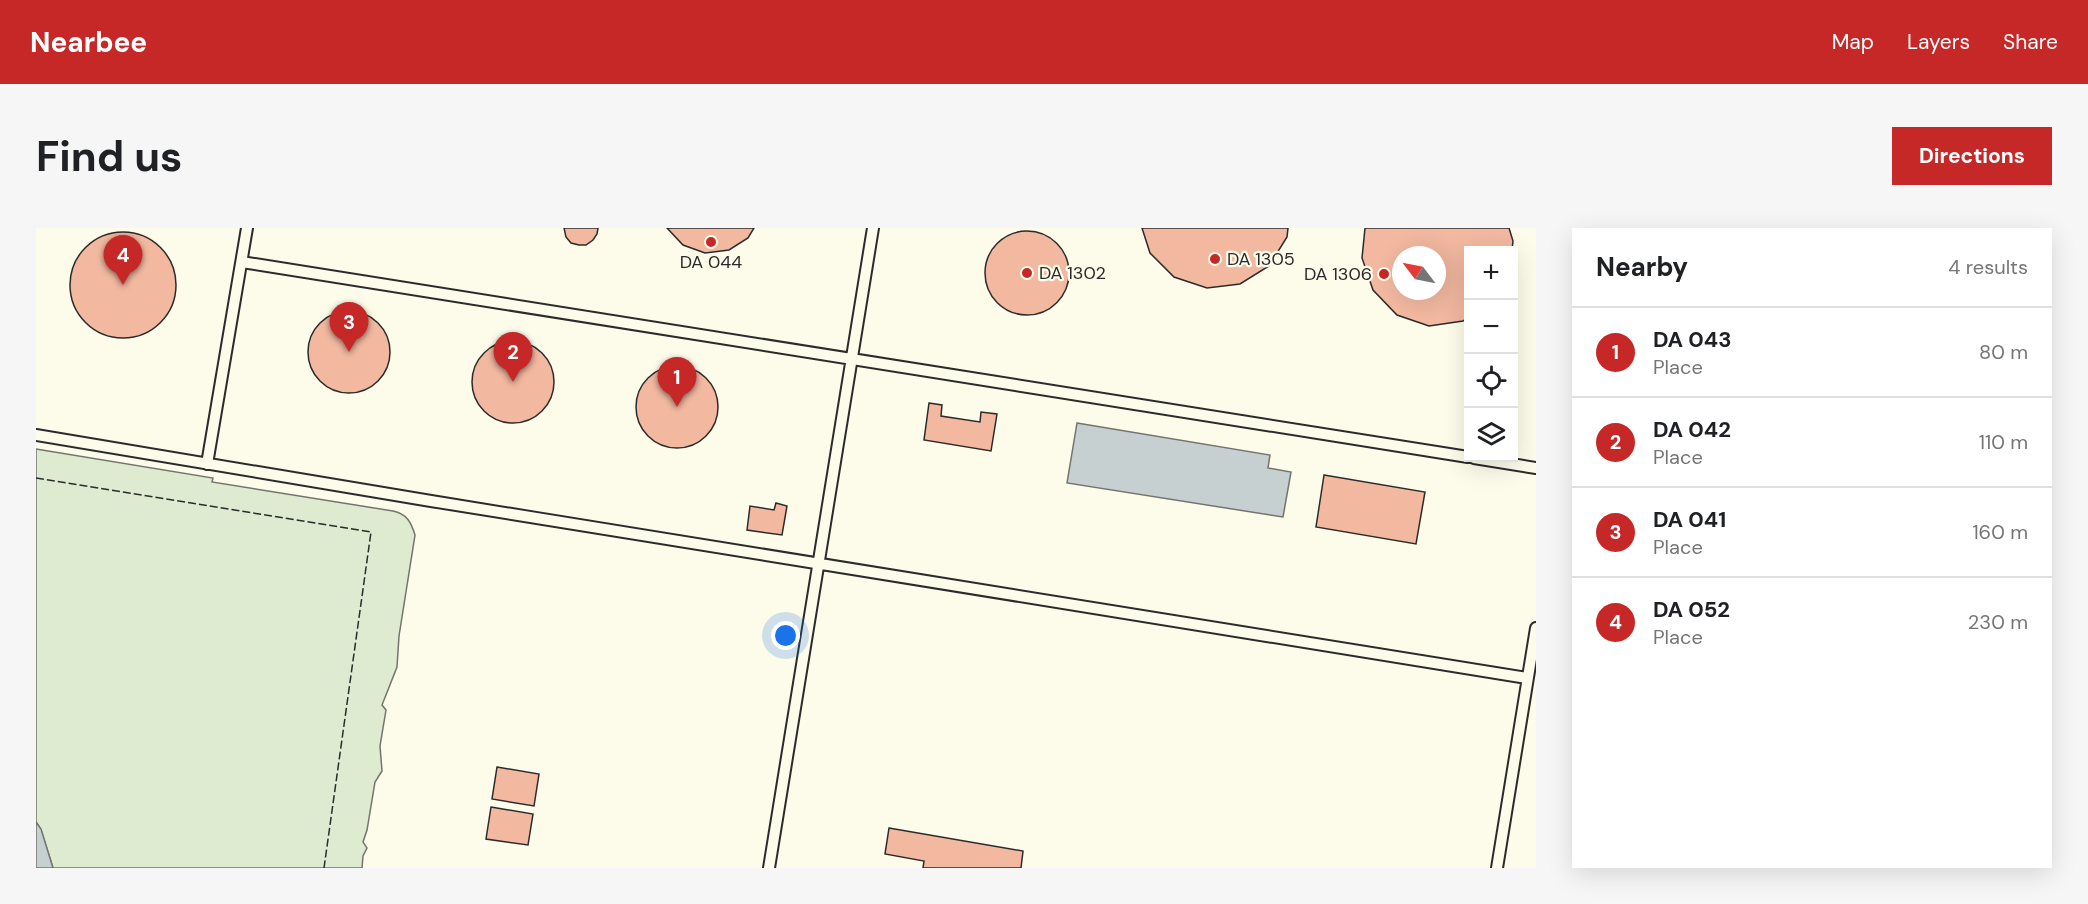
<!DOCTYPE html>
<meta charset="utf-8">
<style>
:root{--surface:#fff;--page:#f6f6f6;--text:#202124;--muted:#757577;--line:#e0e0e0;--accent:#c62828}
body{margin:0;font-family:"DM Sans",sans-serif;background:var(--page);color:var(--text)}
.controls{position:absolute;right:18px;top:18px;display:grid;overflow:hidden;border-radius:0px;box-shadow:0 6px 24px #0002}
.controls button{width:54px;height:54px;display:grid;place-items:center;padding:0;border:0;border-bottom:2px solid var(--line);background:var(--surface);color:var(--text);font:30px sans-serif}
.compass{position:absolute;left:1356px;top:18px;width:54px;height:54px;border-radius:50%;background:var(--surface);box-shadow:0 6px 24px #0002;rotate:302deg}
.you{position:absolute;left:750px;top:408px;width:21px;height:21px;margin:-15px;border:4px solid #fff;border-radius:50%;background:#1a73e8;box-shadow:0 0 0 9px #1a73e833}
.badge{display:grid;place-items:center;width:39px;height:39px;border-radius:50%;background:var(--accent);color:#fff;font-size:20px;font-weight:700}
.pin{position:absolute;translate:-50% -50px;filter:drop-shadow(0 2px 3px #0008)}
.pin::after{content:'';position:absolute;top:32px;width:21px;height:18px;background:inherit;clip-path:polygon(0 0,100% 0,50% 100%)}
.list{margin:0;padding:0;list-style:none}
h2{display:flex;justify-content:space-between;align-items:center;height:78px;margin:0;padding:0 24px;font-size:26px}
h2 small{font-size:20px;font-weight:400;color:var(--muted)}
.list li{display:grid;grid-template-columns:39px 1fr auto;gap:18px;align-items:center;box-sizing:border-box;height:90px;padding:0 24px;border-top:2px solid var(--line)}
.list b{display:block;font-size:22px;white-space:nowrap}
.list p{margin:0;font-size:20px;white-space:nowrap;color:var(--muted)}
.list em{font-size:20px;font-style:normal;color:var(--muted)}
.icon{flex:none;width:33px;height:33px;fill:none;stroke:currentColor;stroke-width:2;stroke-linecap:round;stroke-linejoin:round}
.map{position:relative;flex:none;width:1500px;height:640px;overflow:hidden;border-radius:0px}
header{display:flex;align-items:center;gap:36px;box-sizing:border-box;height:84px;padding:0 30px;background:var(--accent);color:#fff}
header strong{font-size:28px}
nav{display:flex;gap:33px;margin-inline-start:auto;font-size:21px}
.intro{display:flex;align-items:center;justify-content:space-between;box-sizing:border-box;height:144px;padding:0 36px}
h1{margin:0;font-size:42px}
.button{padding:15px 27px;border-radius:0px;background:var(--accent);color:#fff;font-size:21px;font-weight:700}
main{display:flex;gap:36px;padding:0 36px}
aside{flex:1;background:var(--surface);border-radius:0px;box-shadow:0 6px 24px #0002}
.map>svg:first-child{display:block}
</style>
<header>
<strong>Nearbee</strong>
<nav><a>Map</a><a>Layers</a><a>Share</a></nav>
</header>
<div class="intro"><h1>Find us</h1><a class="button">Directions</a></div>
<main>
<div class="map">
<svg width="1500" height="640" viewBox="0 0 1500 640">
<rect width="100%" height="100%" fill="#fdfbea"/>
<path fill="#deebd1" stroke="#74746e" stroke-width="1.5" d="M0,221l177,29 -1,4 181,29c14,3 18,11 22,24l-16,101 -2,31 -15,38 4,5 -6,36 2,25 -7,11 -8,48 -4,12 4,6 -4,8 -1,12h-309l-12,-38 -5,-8z"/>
<path fill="#c7d0d0" stroke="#74746e" stroke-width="1.5" d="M1041,195l193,32 -2,13 23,4 -8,45 -216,-34z
M0,594l5,7 12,39h-17z"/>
<path fill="#f2b8a0" stroke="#2b2b2b" stroke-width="1.5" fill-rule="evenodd" d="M528,0h34l-1,6 -4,6 -7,5h-7l-8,-2 -5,-6z
M631,0h87l-6,10 -19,12 -24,3 -22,-8z
M1106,0h146l-1,9 -18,29 -29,18 -33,4 -33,-11 -24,-24z
M1329,0h144l4,13 -1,9h-44v68l-5,3 -34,5 -32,-11 -24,-25 -11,-32zM1365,27h36v36h-36z
M949 45a42 42 0 1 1 84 0a42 42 0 1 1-84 0Z
M34 57a53 53 0 1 1 106 0a53 53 0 1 1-106 0Z
M272 124a41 41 0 1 1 82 0a41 41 0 1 1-82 0Z
M436 154a41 41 0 1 1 82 0a41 41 0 1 1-82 0Z
M600 179a41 41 0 1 1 82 0a41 41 0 1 1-82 0Z
M893,175l13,2 -1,11 39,6 1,-10 16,2 -6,37 -67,-11z
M1288,247l101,17 -9,52 -100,-17z
M740,275l11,3 -5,29 -35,-5 3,-24 24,4z
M461,539l42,7 -5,32 -42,-7z
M455,579l42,7 -5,31 -42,-6z
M853,600l134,23 -2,17h-98l1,-7 -39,-7z"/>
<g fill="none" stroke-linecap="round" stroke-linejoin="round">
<g stroke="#2b2b2b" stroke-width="14">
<path id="lane" d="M206,34l1226,195
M0,207l395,66 1096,177
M1438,230l62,10
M171,236l40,-236
M733,640l104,-640
M1461,640l39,-240"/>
</g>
<use href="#lane" stroke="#fdfbea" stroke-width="10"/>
<path stroke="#2b2b2b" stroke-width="1.5" stroke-dasharray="8 3" stroke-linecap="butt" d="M0,250l335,54 -47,336"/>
</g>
<g fill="#c62828" stroke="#fdfbea" stroke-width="2">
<circle cx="675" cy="14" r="6"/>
<circle cx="1179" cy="31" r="6"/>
<circle cx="991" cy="45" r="6"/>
<circle cx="1348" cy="46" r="6"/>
</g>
<g text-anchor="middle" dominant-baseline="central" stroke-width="4.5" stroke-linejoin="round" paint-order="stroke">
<g font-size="18" fill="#2b2b2b" stroke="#fdfbea" text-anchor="start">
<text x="1191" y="31">DA 1305</text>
<text x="675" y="34" text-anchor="middle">DA 044</text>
<text x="1003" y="45">DA 1302</text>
<text x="1336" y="46" text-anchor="end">DA 1306</text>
</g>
</g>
</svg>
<div class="controls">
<button>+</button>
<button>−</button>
<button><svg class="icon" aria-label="locate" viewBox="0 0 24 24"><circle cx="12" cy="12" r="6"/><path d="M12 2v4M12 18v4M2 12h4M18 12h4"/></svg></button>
<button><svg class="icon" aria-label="layers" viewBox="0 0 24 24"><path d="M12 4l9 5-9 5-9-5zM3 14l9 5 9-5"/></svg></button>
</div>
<svg class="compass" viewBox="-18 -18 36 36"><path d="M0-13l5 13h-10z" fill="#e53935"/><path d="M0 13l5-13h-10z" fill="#757577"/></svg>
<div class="you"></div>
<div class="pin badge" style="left:641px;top:179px">1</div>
<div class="pin badge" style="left:477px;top:154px">2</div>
<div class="pin badge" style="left:313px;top:124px">3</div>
<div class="pin badge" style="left:87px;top:57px">4</div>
</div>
<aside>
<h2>Nearby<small>4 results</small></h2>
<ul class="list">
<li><span class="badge">1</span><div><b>DA 043</b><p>Place</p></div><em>80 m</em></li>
<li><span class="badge">2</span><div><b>DA 042</b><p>Place</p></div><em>110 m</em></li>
<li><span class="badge">3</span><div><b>DA 041</b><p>Place</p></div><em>160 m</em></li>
<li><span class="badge">4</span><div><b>DA 052</b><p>Place</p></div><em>230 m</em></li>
</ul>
</aside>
</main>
